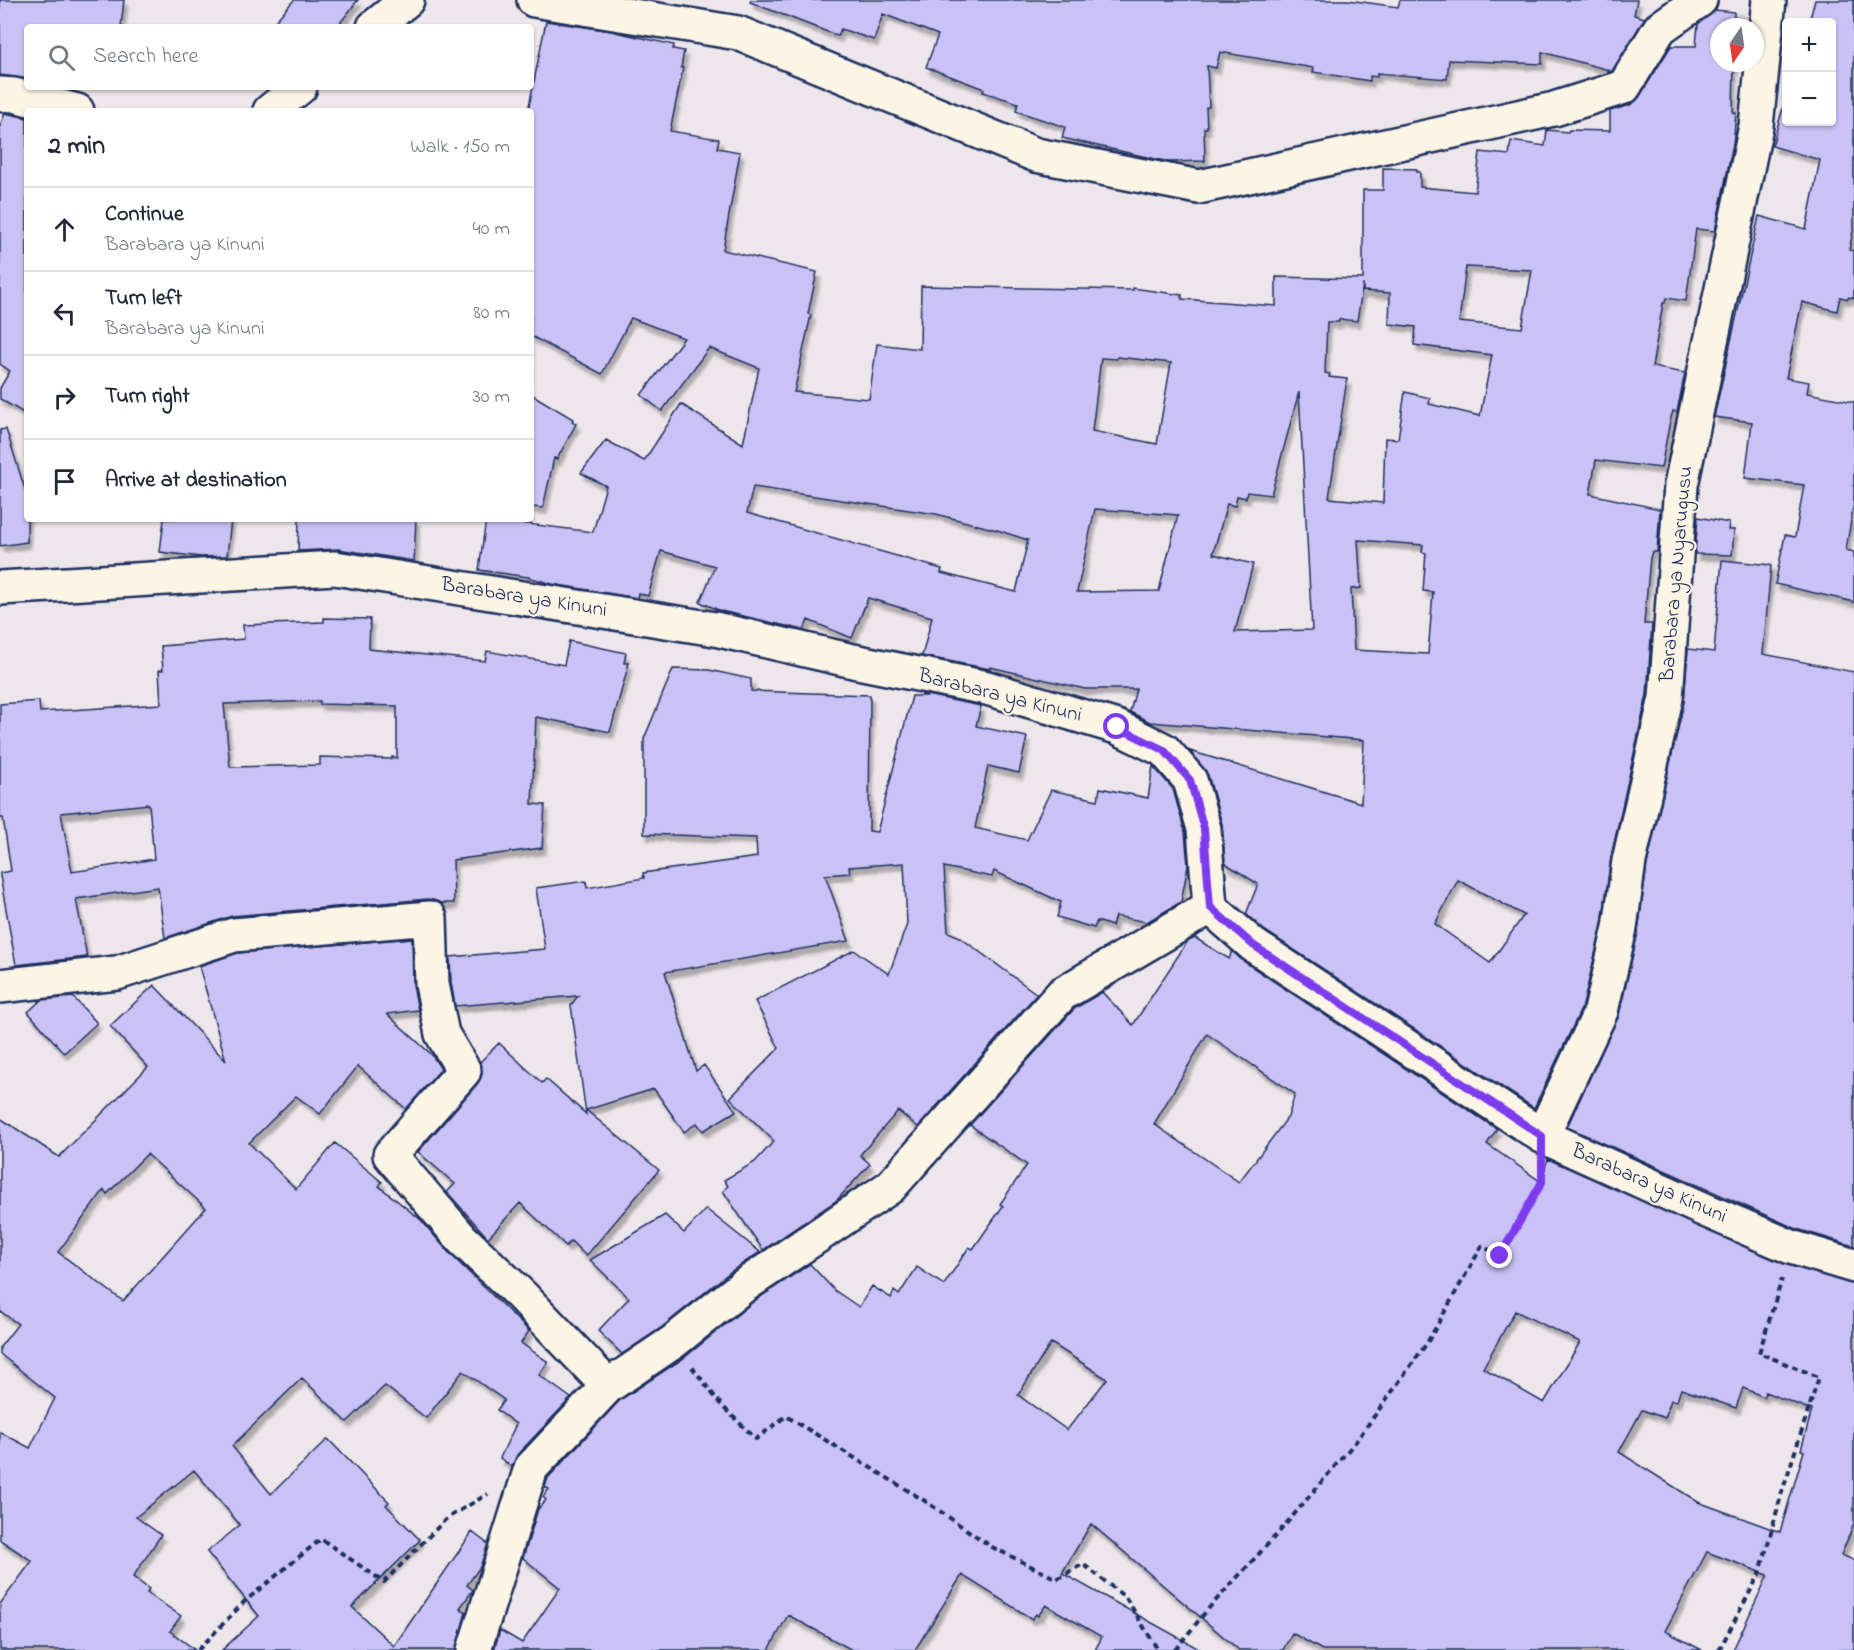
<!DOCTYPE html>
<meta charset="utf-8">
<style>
:root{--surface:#fff;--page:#f2f2f3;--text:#1f2937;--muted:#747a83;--line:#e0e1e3}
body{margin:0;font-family:"Indie Flower",sans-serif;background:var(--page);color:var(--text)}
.controls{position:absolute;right:18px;top:18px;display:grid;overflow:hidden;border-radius:6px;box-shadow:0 2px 4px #0004}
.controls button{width:54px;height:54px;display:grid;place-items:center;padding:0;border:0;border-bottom:2px solid var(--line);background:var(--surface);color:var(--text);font:30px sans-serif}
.compass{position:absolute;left:1710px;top:18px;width:54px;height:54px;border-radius:50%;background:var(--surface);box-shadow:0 2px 4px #0004;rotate:193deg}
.stop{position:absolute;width:18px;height:18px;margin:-14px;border:4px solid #7c3aed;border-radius:50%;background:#fff}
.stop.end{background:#7c3aed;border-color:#fff;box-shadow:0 2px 6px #0008}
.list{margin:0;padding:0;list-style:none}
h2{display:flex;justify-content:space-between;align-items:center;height:78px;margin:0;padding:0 24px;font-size:26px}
h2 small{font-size:20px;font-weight:400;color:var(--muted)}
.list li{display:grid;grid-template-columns:39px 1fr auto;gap:18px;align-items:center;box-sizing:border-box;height:84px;padding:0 24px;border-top:2px solid var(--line)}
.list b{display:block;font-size:22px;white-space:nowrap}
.list p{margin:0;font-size:20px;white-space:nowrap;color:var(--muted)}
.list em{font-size:20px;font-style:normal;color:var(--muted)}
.icon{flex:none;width:33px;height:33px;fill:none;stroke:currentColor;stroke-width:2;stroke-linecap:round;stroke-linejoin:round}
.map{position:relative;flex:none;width:1854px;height:1650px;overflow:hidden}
.search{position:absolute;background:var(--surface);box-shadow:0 2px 4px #0004;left:24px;top:24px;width:510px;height:66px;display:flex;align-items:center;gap:15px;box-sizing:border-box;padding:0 21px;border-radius:6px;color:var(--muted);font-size:22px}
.panel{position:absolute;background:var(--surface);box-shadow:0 2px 4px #0004;left:24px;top:108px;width:510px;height:414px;border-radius:6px}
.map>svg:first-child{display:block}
</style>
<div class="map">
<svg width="1854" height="1650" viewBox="0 0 1854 1650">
<defs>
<filter id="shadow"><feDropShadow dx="3.5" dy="6" stdDeviation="1.5" flood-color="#0004"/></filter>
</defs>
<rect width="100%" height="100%" fill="#ede6ea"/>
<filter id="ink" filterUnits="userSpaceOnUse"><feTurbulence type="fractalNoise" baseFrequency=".0167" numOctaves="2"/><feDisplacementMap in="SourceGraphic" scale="12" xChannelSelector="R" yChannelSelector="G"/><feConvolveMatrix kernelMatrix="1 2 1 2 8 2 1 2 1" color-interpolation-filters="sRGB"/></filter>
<g filter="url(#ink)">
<path fill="#cac2f4" stroke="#1b2f5e" stroke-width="1.5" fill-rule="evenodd" filter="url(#shadow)" d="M0,0h124l-3,27h-94v52l-27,-4z
M294,0h64l-21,27h-67z
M751,0h597l50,7 2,-7h237l-3,15 11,3 -33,53 -3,1v-2l-67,-18v12l-93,-4 -2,19 -70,-6v4l-7,-1v5l-57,-9 1,-4 -94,-16 -4,16 -9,-2 2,41h-3l1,21h-3l1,33 -36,1 -107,-24 3,-11 -49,-16 2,-8 -35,-11 1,-3 -58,-22 12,-32 -55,-21 -9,26 -33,-11 -3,7 -88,-34z
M1815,0h39v227l-5,23 5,1v47l-5,-1 -1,2 -8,-2 -3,14 -35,-9 -16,76 23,4 -2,11 47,9v100l-8,48 8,2v50l-79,-18 10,-49 10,2 9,-52 -59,-7 7,-56 -38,-5 45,-201 47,13 14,-69 -48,-14 14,-49v25h46v-100h-23z
M1715,10l19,2v15h-15v36h15l-1,50h3l-3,31 -18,87 -19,-2 -10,72 -20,-3 -1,5h-2l-11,64 33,6 -8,39 -4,-1 -3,10 -9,47 -65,-8 -6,34 70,15 -3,43h-5l-2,6 -6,66h8l-5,71 -36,162 -9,68 -19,80 -49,103 -270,-178 -18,-16 12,-30 -33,-21 -3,-39 -14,-49 -18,-24 171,52 3,-63 -214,-18 -20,-10 6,-23h-51l-95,-22v2l-68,-13 10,-39 -64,-19 -16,40 -44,-18 -4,10 -83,-19 -21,-9 15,-36 -54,-15 -13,45 -10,-3 -1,5 -85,-14 -24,-7 -49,-7 7,-51 107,13 13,-46 -25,-13 25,-33 38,21 37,-57 62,40 16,-76 -50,-20 -47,63 -21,-16 43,-57 -53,-20 -29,56 -71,-38v-225h-3l18,-90 65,10 63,14 -1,4 11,2 -3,17h2l-13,63 49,8 -2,9 23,4 -17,98 94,22 -9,42 3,1 -17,77 75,7 8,-55 43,5 1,-63 212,4v-2l49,7v4l94,7v-29l87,2v-89h20v-22l34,1v3h3v15l55,5 5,-40 29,3 2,-14 34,5 2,-16 21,2 1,-2 41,1v-20l20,-6 9,-8 32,-51h25l2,-22zM1466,267l66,3 -10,58 -63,-6zM1363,284v7l27,2 -1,31 27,3 -2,18 78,10 -12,61 -51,-12 1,-6 -25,-6 -7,47 -13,-1 -2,65 -54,-5 18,-119 -18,-2 1,-3 -5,-1 2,-51h12v-3l18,2zM1117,357l54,6 -14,81 -65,-13 9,-73 16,1zM1299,392l13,238 -77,2 18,-68 -40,-10 14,-50 8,2 2,-10 9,2 1,-6 24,3zM753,487l183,27 61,16 31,10 -12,52 -75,-19 1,-4 -195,-56zM1095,509l83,6 -19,76 -82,1zM1358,540l65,5 -1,7 4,1 -3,38 10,1 -5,62 -74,-4 -3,-61 10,-1zM1458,880l66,35 -34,48 -55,-39z
M5,113l22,5v297l-27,-16v-11l10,-17 -10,-7v-238z
M531,394l42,25 -1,3 4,2 -19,35 -3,-1 -11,50 -12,-1z
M6,429l21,67v46l-27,4v-116z
M1698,517l31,6 -1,7h6l-2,25 -37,-1z
M164,519h67l-4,37 -26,1 -41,-5z
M299,519h117l-2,42 -76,-12 -40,2z
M1722,560l49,5 -8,89 91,18v574l-57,-17 -230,-102 52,-112 19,-83 9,-68 37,-162 4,-53 26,3z
M324,618l46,1 -1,30 116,12 2,-10 77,14 5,-24 57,12 -2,10h5l-19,69 -74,-15 -4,87 13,1 -3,43 -89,12 1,43h-13l-13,-4 -196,17 -67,22 -7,-51 -82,12 11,58 -71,8 -16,-89v-3l11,-2 -8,-53h-3v-114l39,-3 1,11 121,-8 -2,-34h4l-2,-24 83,-7 -1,-14 81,-3zM320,701v3l77,2v52l-5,-1v2l-72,-2v8l-90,2 -6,-63zM149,804l5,55 -82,13 -11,-59z
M673,669l36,1 42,9v12l119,4 -1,136 8,1 35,-136h15l-6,-2 60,12 -5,20 51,11 -8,36 -31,-7 -13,62 52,12 24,-50 47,10 2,-12 48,10 5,-32 20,23 12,43 3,34 -7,36 -34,20 -32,-6 -3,10 -15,-5 -3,7 -37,-11 4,-15 -67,-31 -2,6 -48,-10 4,65 10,4 79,58 -119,133 -20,-16 -38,44 10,9 -33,36 -74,50 -40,-59 5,-5 -4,-6 31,-18 19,-21 -44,-43 49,-50 -24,-47 99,-51 35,24 18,-50 -3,-61 -55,4 1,6 -25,2 24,66 -184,31 31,99 8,-6 32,46 -33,20 -6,-8 -13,9 -30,-43 -68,21 73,60 -73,86 -15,-15 -5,5 -46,-43 -32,35 -41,-46 8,-8 -37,-32 60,-69 4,-10 -2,-11 19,-19 43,40 4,-4 40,35 -15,-109 7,-9 -123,10 -4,-24 -1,-25 95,-8 -9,-61 50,-7 1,7 57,-10 -1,-5 114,-16 -1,-19 -112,-4v-95z
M412,938l1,47 5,25 -31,4 45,41 9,14 -35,40 -48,-43 -38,48 -24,-18 -47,47 47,46 39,-46 47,39 -3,4 42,34 28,33 80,78 -8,12 27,19 -9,13 32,23 -54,57 -5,12 -12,-9 16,-34 -19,-14 7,-10 -41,-29 -37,47 -41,-32 -38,36 -45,-44 -70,68 39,48 57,-55 61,63 -3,3 34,35 -68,67 42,39 78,-114 16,12 -8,23 -13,18 6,5 -13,18 6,4 -10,38h-234l37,-34 -52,-64 33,-27 -46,-55 -58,47 25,18 -28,42 16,12 -2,4 34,23 -11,15 25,19h-195v-46l32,-43 -32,-21v-108l30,16 25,-50 -55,-44v-7l18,-23 -18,-13v-193l59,39 89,-90 -38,-41 44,-41 72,76 -27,-95 39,-13zM147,1154l59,54 -83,93 -65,-49 46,-62 3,4z
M1195,938l34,21 3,-8 11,10 254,168 -10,15 53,37 8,-22 236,105 70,20v240l-13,31 13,5v90h-121l35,-75 -61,-23 -42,79 37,19h-380l-30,-17 -9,17h-44l-148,-126 -29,49 139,77h-106l7,-13 -56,-32 -8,11 -2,-2 -4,5 -70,-44 -47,75h-63l-64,-35 -19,35h-275l6,-20 22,13 38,-55 -37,-30 15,-49 8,-9 -3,-3 6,-8 -4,-2 3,-9 72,-78 64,-42 69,-56 57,-38 24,26 25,17 13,-21 19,12 3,-7 5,4 18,-28 27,18 25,-38 4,2 30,-43 -3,-2 27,-39 -57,-40 104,-116 28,-17 31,33 54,-83zM1207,1034l88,60 -7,23 -49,65 -85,-58zM1515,1311l65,31 -36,61 -61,-35zM1051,1343l56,36 -40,51 -49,-35zM1743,1388l21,9 1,-5 47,18 -11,40 3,1 -24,81 -82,-30 -79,-50 23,-42 23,8 6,-18 6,1 4,-12 55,19z
M73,997l24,26 -33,30 -36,-41 13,-12z
M706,1209l54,43 -30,20 -68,55 -40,27 -24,-23 31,-33 -39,-38 75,-45 19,18z"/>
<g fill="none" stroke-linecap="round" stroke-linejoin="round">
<g stroke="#1b2f5e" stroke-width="38">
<path id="street" d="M534,0l204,33 298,122 163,32 355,-78 70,-22 36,-59 40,-28
M374,27l33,-27
M0,94l14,1 63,16
M270,111l30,-24
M0,588l335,-20 380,61 138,32 134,27 130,39 47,23 26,30 14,49 6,78 43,38 289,191 163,74 86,37 63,19
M0,986l117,-13 117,-38 196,-17 2,66 10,50 22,37 -74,84 72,84 60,57 86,90
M1542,1136l59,-125 19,-83 9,-67 37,-163 15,-213 75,-359 13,-126
M474,1650l57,-182 77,-82 65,-44 69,-55 148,-100 172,-193 148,-87"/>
</g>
<path stroke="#1b2f5e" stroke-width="4" stroke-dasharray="6 4.5" stroke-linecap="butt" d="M692,1367l30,39 34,33 30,-23 139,85 67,46 65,32 26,-15 43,34 32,52
M198,1650l46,-48 77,-63 63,43 63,-64 41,-24
M1175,1650l33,-41 72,-78 77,-91 70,-97 55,-97 18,10 42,-74v-9
M1719,1650l41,-77 22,-81 37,-115 -60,-24 23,-74"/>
<use href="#street" stroke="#fcf5e5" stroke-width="33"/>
</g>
</g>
<g fill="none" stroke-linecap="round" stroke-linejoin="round" filter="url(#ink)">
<path stroke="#7c3aed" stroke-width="8" d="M1117,727l47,23 26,30 14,49 6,78 43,38 289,191v46l-42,74"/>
</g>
<g text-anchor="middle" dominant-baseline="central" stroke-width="4.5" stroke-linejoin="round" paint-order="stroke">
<g font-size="21" fill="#1b2f5e" stroke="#fcf5e5">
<text transform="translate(1677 574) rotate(-85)">Barabara ya Nyarugusu</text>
<text transform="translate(524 598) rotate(9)">Barabara ya Kinuni</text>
<text transform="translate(1000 696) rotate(14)">Barabara ya Kinuni</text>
<text transform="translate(1649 1184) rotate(24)">Barabara ya Kinuni</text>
</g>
</g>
</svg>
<div class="controls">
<button>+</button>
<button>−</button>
</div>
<svg class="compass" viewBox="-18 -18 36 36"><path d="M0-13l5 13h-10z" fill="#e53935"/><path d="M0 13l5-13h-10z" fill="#747a83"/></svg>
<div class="stop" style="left:1117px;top:727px"></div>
<div class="stop end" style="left:1500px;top:1256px"></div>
<div class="search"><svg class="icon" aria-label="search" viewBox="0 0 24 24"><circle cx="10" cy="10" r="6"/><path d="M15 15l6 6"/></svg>Search here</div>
<section class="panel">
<h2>2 min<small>Walk · 150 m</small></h2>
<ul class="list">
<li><svg class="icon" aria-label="ahead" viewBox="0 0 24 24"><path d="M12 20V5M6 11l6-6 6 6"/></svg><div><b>Continue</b><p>Barabara ya Kinuni</p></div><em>40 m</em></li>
<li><svg class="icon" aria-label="left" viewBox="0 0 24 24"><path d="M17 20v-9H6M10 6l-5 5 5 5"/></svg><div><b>Turn left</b><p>Barabara ya Kinuni</p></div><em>80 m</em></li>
<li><svg class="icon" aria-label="right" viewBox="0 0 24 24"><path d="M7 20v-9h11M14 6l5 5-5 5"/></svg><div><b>Turn right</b></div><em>30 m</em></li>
<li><svg class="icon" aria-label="arrive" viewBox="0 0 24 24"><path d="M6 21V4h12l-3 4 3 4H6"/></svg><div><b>Arrive at destination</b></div></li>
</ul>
</section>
</div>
